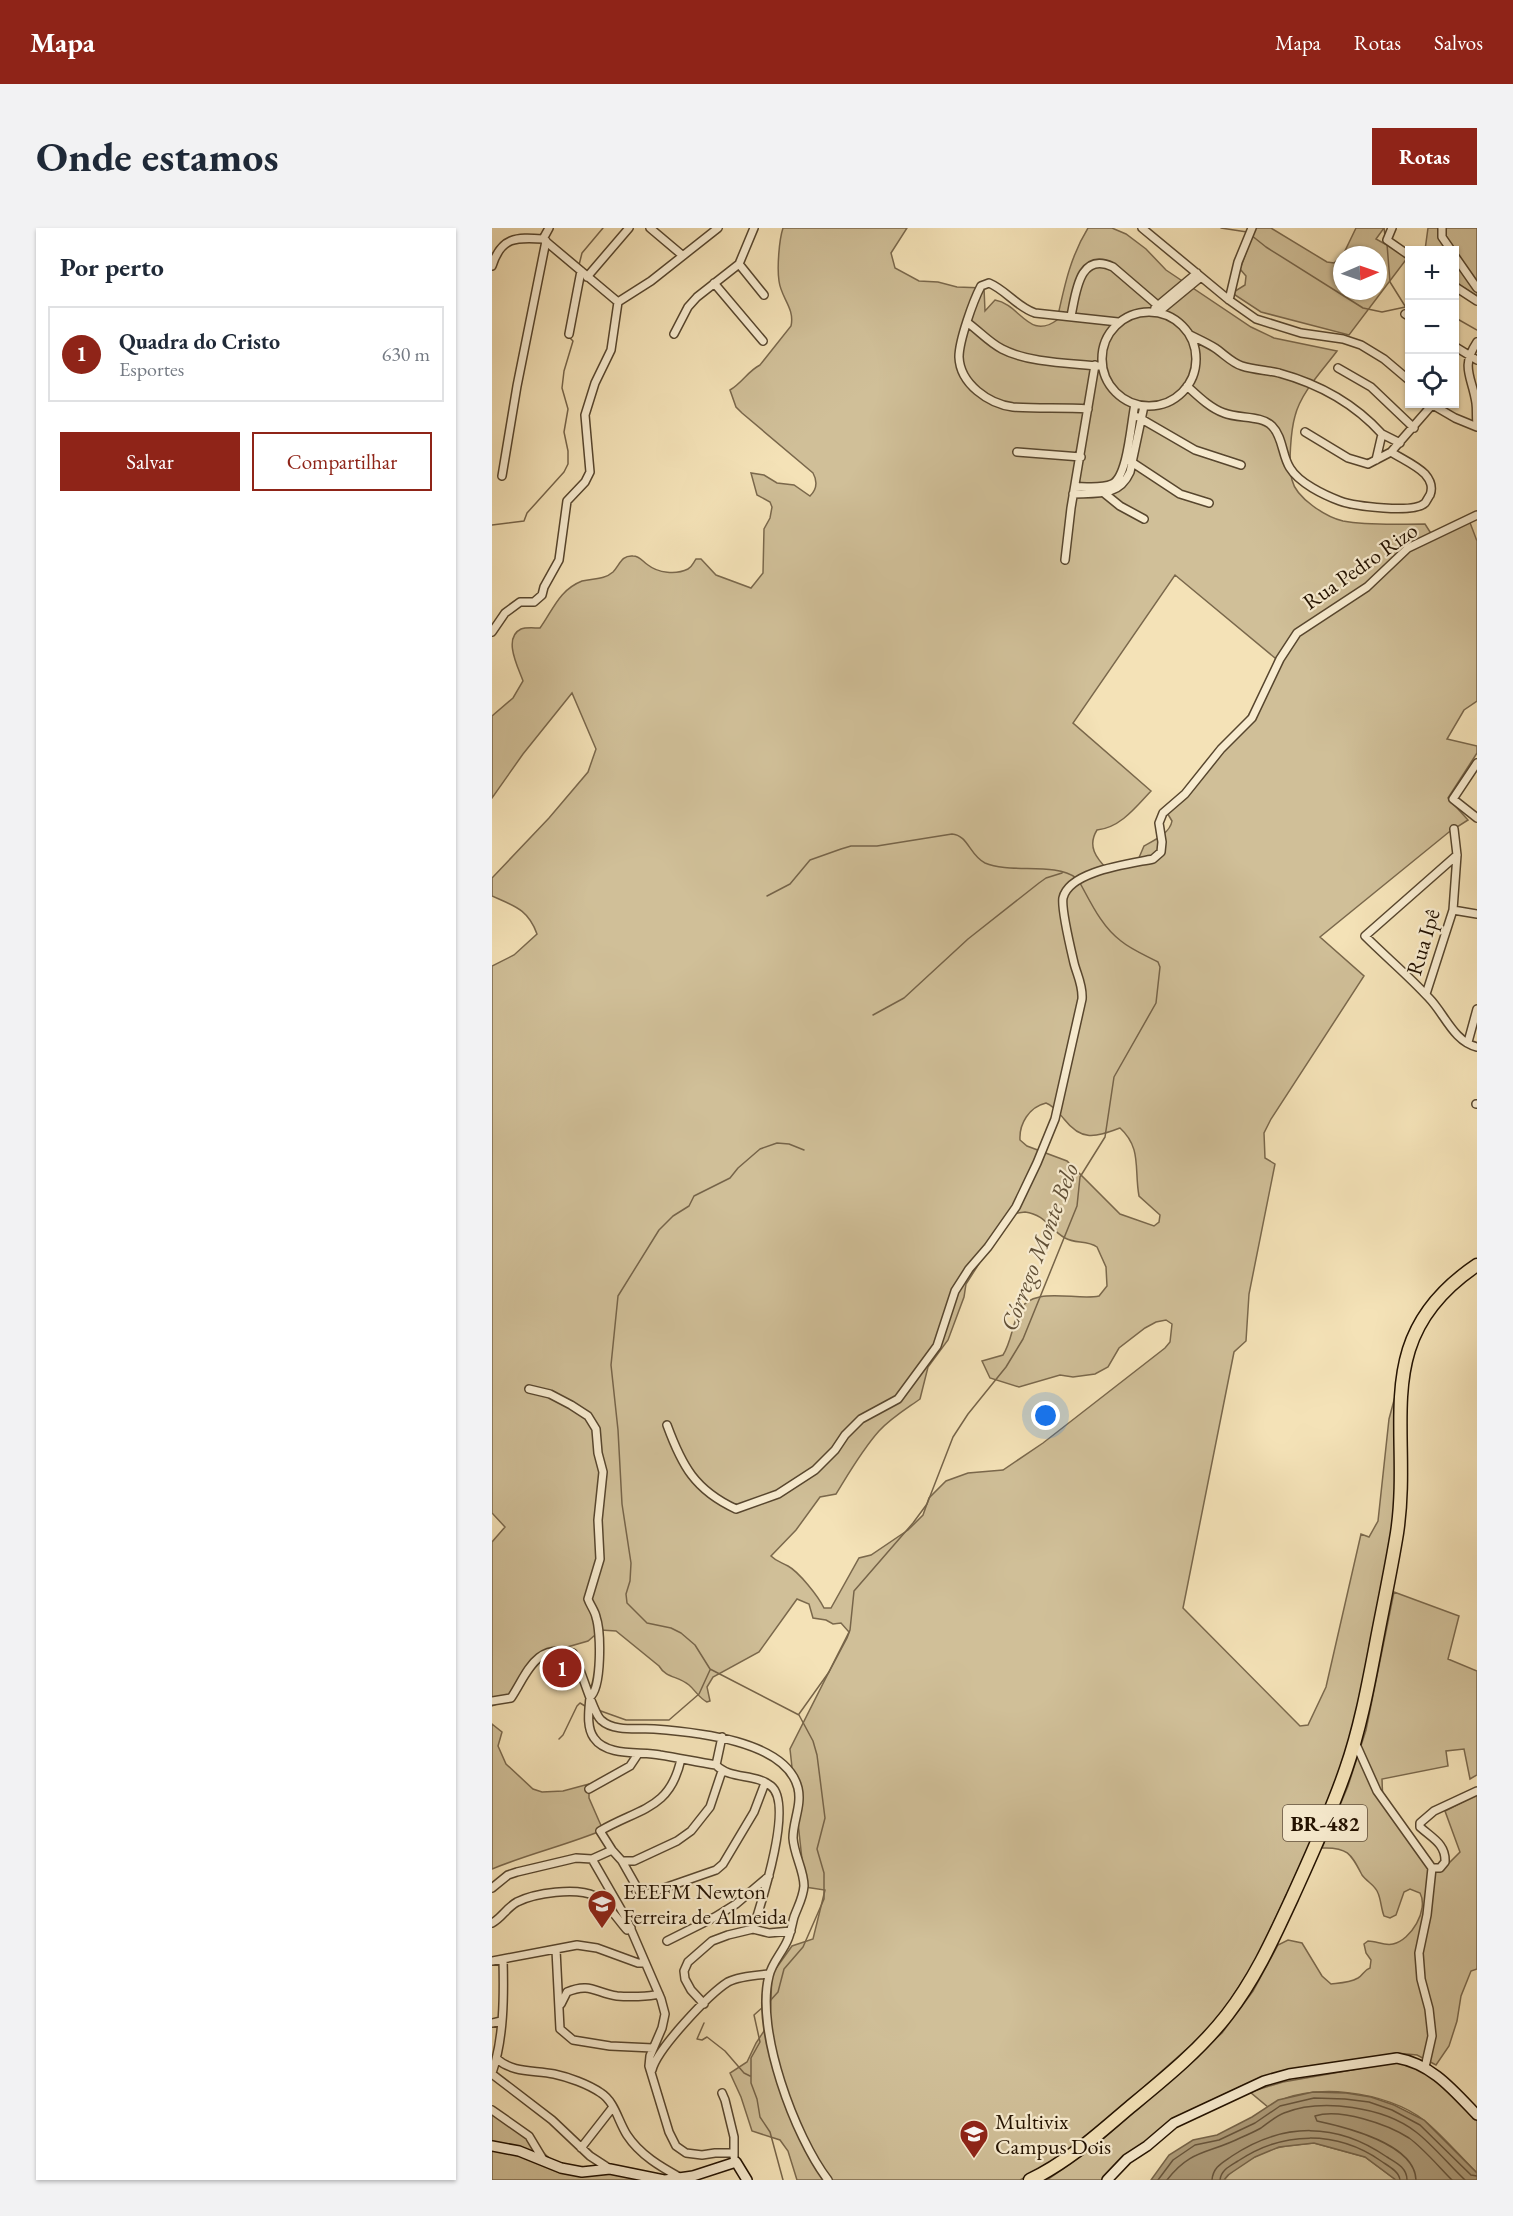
<!DOCTYPE html>
<html lang="pt">
<meta charset="utf-8">
<style>
:root{--surface:#fff;--page:#f2f2f3;--text:#1f2937;--muted:#747a83;--line:#e0e1e3;--accent:#8f2418}
body{margin:0;font-family:"EB Garamond",serif;background:var(--page);color:var(--text)}
.controls{position:absolute;right:18px;top:18px;display:grid;overflow:hidden;border-radius:0px;box-shadow:0 2px 4px #0004}
.controls button{width:54px;height:54px;display:grid;place-items:center;padding:0;border:0;border-bottom:2px solid var(--line);background:var(--surface);color:var(--text);font:30px sans-serif}
.compass{position:absolute;left:841px;top:18px;width:54px;height:54px;border-radius:50%;background:var(--surface);box-shadow:0 2px 4px #0004;rotate:88deg}
.you{position:absolute;left:554px;top:1188px;width:21px;height:21px;margin:-15px;border:4px solid #fff;border-radius:50%;background:#1a73e8;box-shadow:0 0 0 9px #1a73e833}
.badge{display:grid;place-items:center;width:39px;height:39px;border-radius:50%;background:var(--accent);color:#fff;font-size:20px;font-weight:700}
.pin{position:absolute;translate:-50% -50%;border:3px solid #fff;box-shadow:0 2px 6px #0006}
.list{margin:0;padding:0;list-style:none}
h2{display:flex;justify-content:space-between;align-items:center;height:78px;margin:0;padding:0 24px;font-size:26px}
h2 small{font-size:20px;font-weight:400;color:var(--muted)}
.list li{display:grid;grid-template-columns:39px 1fr auto;gap:18px;align-items:center;box-sizing:border-box;height:96px;margin:0 12px 12px;padding:0 12px;border:2px solid var(--line);border-radius:0px}
.list b{display:block;font-size:22px;white-space:nowrap}
.list p{margin:0;font-size:20px;white-space:nowrap;color:var(--muted)}
.list em{font-size:20px;font-style:normal;color:var(--muted)}
.actions{display:flex;gap:12px;padding:18px 24px}
.actions a{flex:1;padding:14px 0;border:2px solid var(--accent);border-radius:0px;text-align:center;font-size:21px;color:var(--accent)}
.actions .main{background:var(--accent);color:#fff}
.icon{flex:none;width:33px;height:33px;fill:none;stroke:currentColor;stroke-width:2;stroke-linecap:round;stroke-linejoin:round}
.map{position:relative;flex:none;width:985px;height:1952px;overflow:hidden;border-radius:0px}
header{display:flex;align-items:center;gap:36px;box-sizing:border-box;height:84px;padding:0 30px;background:var(--accent);color:#fff}
header strong{font-size:28px}
nav{display:flex;gap:33px;margin-inline-start:auto;font-size:21px}
.intro{display:flex;align-items:center;justify-content:space-between;box-sizing:border-box;height:144px;padding:0 36px}
h1{margin:0;font-size:42px}
.button{padding:15px 27px;border-radius:0px;background:var(--accent);color:#fff;font-size:21px;font-weight:700}
main{display:flex;gap:36px;padding:0 36px}
aside{flex:1;background:var(--surface);border-radius:0px;box-shadow:0 2px 4px #0004}
.map>svg:first-child{display:block}
</style>
<header>
<strong>Mapa</strong>
<nav><a>Mapa</a><a>Rotas</a><a>Salvos</a></nav>
</header>
<div class="intro"><h1>Onde estamos</h1><a class="button">Rotas</a></div>
<main>
<aside>
<h2>Por perto<small></small></h2>
<ul class="list">
<li><span class="badge">1</span><div><b>Quadra do Cristo</b><p>Esportes</p></div><em>630 m</em></li>
</ul>
<div class="actions"><a class="main">Salvar</a><a>Compartilhar</a></div>
</aside>
<div class="map">
<svg width="985" height="1952" viewBox="0 0 985 1952">
<rect width="100%" height="100%" fill="#f4e2b7"/>
<filter id="stains"><feTurbulence type="fractalNoise" baseFrequency=".00333" numOctaves="4"/><feColorMatrix values="0 0 0 0 .2 0 0 0 0 .09 0 0 0 0 .02 0 0 0 .5 -.17"/></filter>
<radialGradient id="worn" r=".72"><stop offset=".6" stop-color="#630" stop-opacity="0"/><stop offset="1" stop-color="#630" stop-opacity=".3"/></radialGradient>
<path fill="#d0bf98" stroke="#7a684c" stroke-width="1.5" fill-rule="evenodd" d="M291,0h124l-16,25 4,15 24,13 19,1 19,5 27,1 1,23 10,-11c25,4 34,41 62,20 7,-32 13,-63 31,-92h24l14,6 20,15 20,21 85,57 23,11 63,13c-14,19 -36,41 -42,65 -4,14 -7,49 -3,64 4,18 34,37 51,41 27,5 56,3 82,3l7,11 37,-15 8,21v160l-13,9 -17,29 30,7v7l-29,45 20,22 -19,12 -129,105 44,39 -93,143 -7,14 1,25 10,6 -26,130 -3,47 -12,11 -51,256 117,118 8,-1 18,-38 35,-153 8,3 9,-16 11,-102 8,-30 -2,140 -41,198 -30,87 -69,148 -41,63 -128,113 -50,34 -16,8h-223l-9,-29 -8,-11 -28,-9 -11,-34 -11,-24 17,-11 9,-19 14,-21 2,-48 20,-28 21,-7 12,-49 -20,-3 -15,-138 59,-117 -8,-9 -8,1 -7,-4 -13,-2 -4,-14 -12,-5 -38,53 -46,25 -6,10 3,14 -3,1c-8,-4 -12,-12 -18,-17 -11,-9 -23,-7 -30,-19l-43,-35 -15,-1 -13,11 -38,11 -48,50 -10,4v-164l13,-15 -13,-14v-547l22,-11 23,-21c-9,-25 -23,-28 -45,-38v-18l57,-60 39,-46 8,-23 -24,-56 -49,61 -31,44v-82l21,-18 10,-17c-4,-12 -21,-43 -2,-52 5,-2 13,-1 19,-1 13,-18 19,-38 42,-47 11,-3 22,-1 31,-9 7,-7 8,-17 20,-16 7,0 9,5 15,9 10,8 28,10 40,4 4,-2 5,-6 8,-10h5l15,16 35,13 12,-15 1,-44 6,-11 2,-11 -2,-5 -13,-7 -6,-22 13,2 13,8 17,2 16,11c7,-7 8,-14 3,-23l-71,-60 -6,-6 -6,-17c12,-7 18,-19 30,-25l31,-39c4,-18 -10,-28 -12,-45 -2,-13 0,-41 4,-53zM683,347l106,88 -44,71 -71,77 6,10c-2,12 -17,19 -28,25l-6,14 -30,10c-12,-12 -21,-24 -11,-40 23,-2 39,-23 54,-39l-78,-68zM554,875c8,3 12,9 18,16 18,23 31,18 56,9 22,20 14,41 19,68l21,19 -1,7 -5,4 -34,-12 -53,-53 -40,-15 -7,-6c-1,-16 9,-33 26,-37zM533,984c21,3 24,17 40,26 10,6 22,2 32,9l9,20 1,19 -8,10c-23,5 -67,-11 -80,15 -7,15 -8,32 -16,44l-21,6 8,17 29,9 41,-12 13,2 22,-3 13,-7 11,-19 26,-20 11,-6 10,-2 6,4 -2,18 -5,6 -122,95 -40,27 -35,3 -22,8 -17,17 -6,17 -15,15 -37,25 -12,3 -28,50h-7c-6,-12 -25,-36 -36,-42 -7,-4 -11,-4 -17,-10l25,-26 24,-33 16,-3c13,-21 26,-44 43,-63 12,-13 27,-22 41,-32l8,-32 20,-27 16,-43 2,-13 45,-70z
M763,0h16l56,34 7,1 8,-7v35h36v-36h-35l13,-27h28l-8,11 32,18 -59,78 -88,-23 -29,-19 13,-8 1,-9 -6,-7z
M936,0h49v68l-22,-14 -1,-32h-29z
M902,1364l65,24 -11,43 29,12v104l-7,4 -6,-30 -18,2 2,15 -66,13 1,26 26,26 31,41 20,-20 -15,-41 32,-16v174l-6,2 -10,25 -4,25 -8,25 -13,19 -19,-10 -21,-2 -141,28 -13,5 -49,23 -24,14 -67,57h-55l47,-33 128,-114 31,-42 25,-46 10,-5 14,3 20,33 9,8c9,-1 18,-1 27,-6 5,-3 6,-8 12,-10l1,-8 -5,-7 -2,-9 4,-3c9,0 16,5 25,3 18,-4 36,-34 27,-51l-10,-4 -6,3 -8,23 -6,3 -6,-2c-3,-8 -3,-16 -6,-23 -3,-8 -11,-11 -16,-18 -11,-21 -14,-28 -40,-27l26,-62 18,-56z
M56,1434h27l1,12 -27,2z
M0,1496l10,8 -4,14 8,18 27,25 9,3 21,-1 26,-7v14l14,32c-36,15 -75,24 -111,39z
M905,1834l33,9 47,49v53c-16,-16 -35,-38 -52,-52 -37,-30 -117,-41 -157,-14l-18,-15 33,-10z
M0,1880l62,54 16,5 72,9 -4,4h-146z
M822,1915l51,14 31,23h-172c12,-15 38,-29 57,-33 10,-2 22,-3 33,-4z"/>
<path fill="#ad9b79" stroke="#766449" stroke-width="1.5" d="M821,1864l33,1 25,4 23,8 30,15 53,53v7h-81l-31,-23 -51,-14 -35,4 -24,10 -27,18 -4,5h-73l18,-25 24,-15 24,-5 35,-18 26,-17z"/>
<g fill="none" stroke-linecap="round" stroke-linejoin="round">
<path stroke="#68563d" stroke-width="1.5" d="M666,1952l15,-20 22,-15 24,-5 36,-17 25,-17 34,-8 31,1 24,3 23,8 28,15 51,50 6,1
M675,1952c24,-31 41,-26 73,-42 7,-3 14,-6 21,-10 7,-5 15,-12 23,-15 38,-15 100,-6 132,19 16,12 34,34 49,48
M720,1952c1,-13 10,-17 20,-24 51,-34 105,-34 155,1 10,6 20,11 20,23
M728,1952c1,-10 10,-14 18,-19 45,-30 98,-31 143,0 7,5 18,10 19,19
M924,1952c-1,-36 -71,-53 -99,-59l-2,-5c25,-8 72,8 94,22 13,9 31,30 43,42"/>
<path stroke="#766449" stroke-width="1.5" d="M729,0l26,4
M892,0l1,8
M759,7l15,12 97,61 19,4 28,-6
M895,16l3,38 15,24
M87,37l3,-12 21,-25
M962,89l23,13
M74,107l11,-61
M0,297l32,-4 3,-8 37,-41 4,-8v-13l-4,-19 4,-23 -6,-21 2,-17 9,-30 -3,-3
M275,668l23,-12 20,-24 31,-11 10,-3h26l75,-12c16,1 18,22 33,29 25,11 70,-1 91,15
M381,787l31,-17 64,-59 71,-56 7,-5 16,-5
M106,1482l28,10h43l30,-26 11,-24
M307,1486l30,-42 18,-34 3,-8 4,-39 59,-68 14,-19 26,-67 15,-23 38,-47 17,-28 54,-133 3,-29 25,-40 9,-60 42,-74 4,-36 -2,-5c-13,-7 -26,-12 -37,-21 -19,-14 -30,-38 -41,-58
M67,1511l4,-4 14,-29 3,-3 5,3
M277,1774l9,-10 6,-23 19,-22 21,-48v-26l-7,-24 8,-31 -8,-63 -4,-14 -14,-26 -89,-46 -15,-24 -14,-12 -10,-5 -24,-5 -20,-20 -1,-9 4,-13 1,-18 -9,-59 -4,-74 -7,-65 7,-69 41,-66 14,-14 16,-10 5,-10 36,-18 8,-10 22,-19 17,-6 12,1 15,6
M271,1779l-9,8 6,27 -9,16v25l6,16 3,18 10,15 13,48
M212,1795l-7,16 5,1 5,-3 18,14 19,22 6,3"/>
<g stroke="#57462e" stroke-width="10">
<path id="street" d="M158,0l32,27
M650,0l87,72 27,19 45,14 42,6 18,6 23,14 26,22
M900,0l-5,12 23,16
M950,0v9l9,13
M51,11l6,-11
M962,27l23,33
M247,36l25,31
M0,38c9,-29 24,-29 51,-27
M95,49l42,-49
M222,55l49,58
M962,58l23,15
M737,72l9,-38 14,-34
M126,74l33,-21 67,-53
M663,80l42,-35
M669,82l40,-33
M610 131a47 47 0 1 1 94 0a47 47 0 1 1-94 0Z
M913,86l5,3
M579,88c5,-23 8,-65 42,-49l49,42
M476,95c11,8 22,20 34,26 27,14 67,14 97,17
M77,106l12,-63
M182,106l14,-27 9,-10 42,-33 15,-36
M698,107c8,4 17,8 25,13 9,6 17,15 27,18 12,4 25,4 37,7 40,11 75,30 103,61l-6,26
M985,114c-17,26 -5,34 -1,61 1,7 0,14 1,20
M962,118l23,14
M846,140l33,19 43,41
M695,158c11,10 23,22 37,27 15,6 37,2 48,13 11,11 10,30 18,42 9,15 34,27 50,33 14,5 74,13 85,2 1,-1 4,-7 5,-8 3,-8 1,-14 -5,-21 -9,-9 -23,-15 -34,-22
M939,176l24,14 22,9
M596,181c-25,-2 -50,0 -75,-2 -24,-3 -53,-23 -54,-50 0,-16 14,-56 22,-71l8,-3c17,7 28,24 46,30l83,9
M646,189l57,33 46,15
M813,204l43,26 20,6 23,-12 41,-47
M890,206l18,9
M525,224l64,5
M638,233l50,33 29,9
M10,248l15,-90 29,-145
M583,259c11,-1 26,2 37,-3 16,-7 19,-62 23,-80
M612,265l16,13 24,13
M581,266c24,-1 46,3 57,-22l14,-66
M573,332l6,-52 24,-143
M0,404l13,-19 15,-11h14l8,-7 2,-8 15,-27 8,-59 18,-19 5,-10 -5,-57 10,-32 16,-33 7,-48 -75,-63
M985,535l-24,36 24,19
M965,627l-92,81c21,21 44,40 64,62 15,15 25,44 48,49
M961,682l24,4
M934,766l27,-84 4,-55 -3,-26
M976,814l9,-33
M984,876h1
M37,1161l21,5 21,11 17,11 8,13 2,24 5,19 -5,48 2,39 -12,40c2,6 7,12 8,18 5,14 6,71 -6,80 -1,13 -4,30 4,41 13,19 47,13 66,17 19,3 37,7 56,10 14,15 39,8 55,21 23,18 -10,118 -18,143
M175,1197c15,41 28,65 69,84l42,-15 37,-24 20,-20 10,-15 16,-16 37,-20 39,-53 18,-55 14,-22 19,-22 28,-40 21,-44 18,-44 27,-120c1,-14 -5,-24 -8,-36 -3,-13 -13,-54 -11,-65 6,-27 66,-34 90,-39l8,-7 1,-10 -3,-19 4,-10 22,-19 36,-45 31,-31 28,-59 17,-26 70,-46 41,-39 69,-33
M0,1473l19,-3c17,-26 24,-55 62,-45 7,13 20,60 28,67 13,12 36,8 53,9 40,3 132,11 144,59 4,17 -5,33 -5,50 1,17 11,32 11,48 -1,12 -6,20 -10,31 -2,7 -3,15 -6,22 -5,13 -16,23 -19,37 -14,54 26,161 59,204
M863,1514l22,49 55,77h8l5,-6c1,-18 -13,-24 -25,-35v-4l14,-12 43,-20
M189,1531c-11,51 -42,49 -81,72l12,19 10,11h12l43,-20 14,-10 19,-24 12,-36
M224,1537l6,-28
M97,1561l41,-23 8,-12
M100,1631l34,59 35,81 4,15 -3,14 -12,28 -1,10 20,66 7,14 10,7 16,2 13,-2h18
M130,1633l17,30 5,4 72,-25 7,-6 31,-52 11,-29
M0,1660l16,-13 9,-3 59,-14 16,1 20,-9
M0,1695c10,-5 14,-15 25,-21 18,-9 59,-15 78,-6 12,6 23,24 32,34l4,-2
M175,1713l48,-24 21,-13 33,-28
M64,1722l4,79 13,11 37,6 43,2
M0,1733l85,-16 20,3 41,15h7
M69,1776l6,-12c23,-10 29,1 50,4 10,1 32,1 42,-2
M212,1776l-13,-14 -6,-11 -1,-8 4,-9 24,-21 16,-6 25,-6 16,4 22,-2
M0,1795l9,-2
M5,1831c16,14 36,11 57,15 14,3 34,10 47,19 14,9 17,28 26,42 13,20 34,32 54,43
M933,1839l7,-31 -3,-27 -8,-30 -2,-26 8,-38 5,-47
M160,1842c5,-21 57,-76 76,-88 11,-6 29,-7 41,-8
M0,1845c12,-35 12,-77 11,-114
M0,1846l60,46 38,36 20,13
M230,1865l3,7 9,37v20
M0,1882l37,26 15,25
M89,1920l32,-41"/>
</g>
<g stroke="#231201" stroke-width="12">
<path id="secondary" d="M0,1918l27,5 42,17 21,4 28,-3 54,11
M173,1952l28,-4 43,-14 11,18
M615,1952l20,-21 20,-13 27,-23 90,-42 25,-7 108,-16c35,6 56,32 80,57"/>
</g>
<g stroke="#231201" stroke-width="15">
<path id="highway" d="M538,1952c38,-18 68,-46 100,-73 34,-28 70,-57 97,-92 28,-36 46,-76 65,-117 19,-42 39,-85 54,-129 14,-40 22,-83 30,-125 7,-37 15,-74 21,-111 16,-106 -30,-194 80,-268"/>
</g>
<use href="#street" stroke="#f8ecd0" stroke-width="7"/>
<use href="#secondary" stroke="#f8ecd0" stroke-width="9"/>
<use href="#highway" stroke="#f4e2b7" stroke-width="12"/>
</g>
<defs>
<g id="school-pin" transform="scale(1.5)"><path d="M0 17L-7.5 6A9.5 9.5 0 1 1 7.5 6Z" fill="#8f2418" stroke="#f8ecd0"/><path d="M0-5L7-2L0 1L-7-2ZM-4 1L0 2.5L4 1V4Q0 6-4 4Z" fill="#fff"/></g>
<g id="university-pin" transform="scale(1.5)"><path d="M0 17L-7.5 6A9.5 9.5 0 1 1 7.5 6Z" fill="#8f2418" stroke="#f8ecd0"/><path d="M0-5L7-2L0 1L-7-2ZM-4 1L0 2.5L4 1V4Q0 6-4 4Z" fill="#fff"/></g>
</defs>
<g fill-rule="evenodd">
<use href="#school-pin" x="110" y="1676"/>
<use href="#university-pin" x="482" y="1906"/>
</g>
<g text-anchor="middle" dominant-baseline="central" stroke-width="4.5" stroke-linejoin="round" paint-order="stroke">
<rect fill="#f8ecd0" stroke="#63533f" stroke-width="1.5" x="791" y="1577" width="84" height="36" rx="4.5"/>
<g font-size="21" font-weight="bold" fill="#231201">
<text x="833" y="1595">BR-482</text>
</g>
<g font-size="22" fill="#231201" stroke="#f8ecd0">
<text transform="translate(868 338) rotate(-35)">Rua Pedro Rizo</text>
<text transform="translate(931 714) rotate(-73)">Rua Ipê</text>
</g>
<g font-size="22" fill="#231201" stroke="#f8ecd0" text-anchor="start">
<text x="131" y="1663">EEEFM Newton<tspan x="131" dy="25">Ferreira de Almeida</tspan></text>
<text x="503" y="1893">Multivix<tspan x="503" dy="25">Campus Dois</tspan></text>
</g>
<g font-size="24" font-style="italic" fill="#615037" stroke="#f8ecd0">
<text transform="translate(547 1019) rotate(-69)">Córrego Monte Belo</text>
</g>
</g>
<rect width="100%" height="100%" filter="url(#stains)"/>
<rect width="100%" height="100%" fill="url(#worn)"/>
</svg>
<div class="controls">
<button>+</button>
<button>−</button>
<button><svg class="icon" aria-label="locate" viewBox="0 0 24 24"><circle cx="12" cy="12" r="6"/><path d="M12 2v4M12 18v4M2 12h4M18 12h4"/></svg></button>
</div>
<svg class="compass" viewBox="-18 -18 36 36"><path d="M0-13l5 13h-10z" fill="#e53935"/><path d="M0 13l5-13h-10z" fill="#747a83"/></svg>
<div class="you"></div>
<div class="pin badge" style="left:70px;top:1440px">1</div>
</div>
</main>
